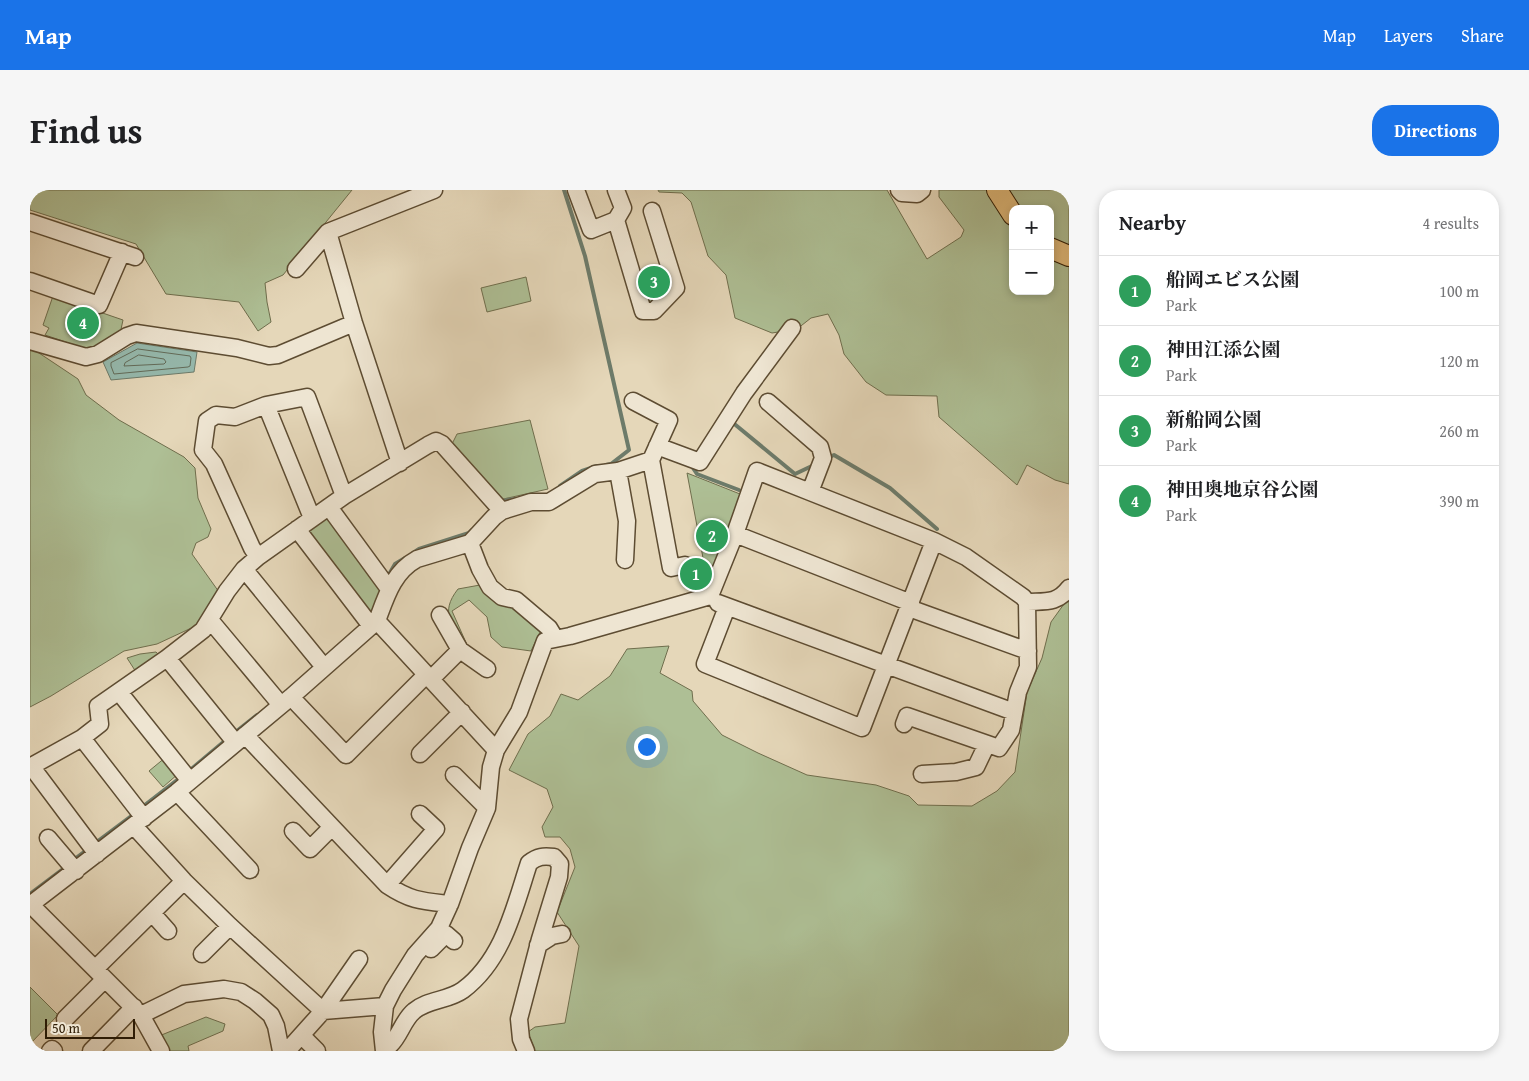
<!DOCTYPE html>
<meta charset="utf-8">
<style>
:root{--surface:#fff;--page:#f6f6f6;--text:#202124;--muted:#757577;--line:#e0e0e0;--accent:#1a73e8}
body{margin:0;font-family:"Gentium Book Plus","Noto Serif JP",serif;background:var(--page);color:var(--text)}
.controls{position:absolute;right:15px;top:15px;display:grid;overflow:hidden;border-radius:10px;box-shadow:0 2px 8px #0003}
.controls button{width:45px;height:45px;display:grid;place-items:center;padding:0;border:0;border-bottom:1px solid var(--line);background:var(--surface);color:var(--text);font:25px sans-serif}
.scale{position:absolute;left:15px;bottom:12px;width:90px;box-sizing:border-box;padding-left:5px;border:2px solid #301d05;border-top:0;font-size:14px;line-height:18px;white-space:nowrap;color:#301d05;-webkit-text-stroke:4px #eee5d2;paint-order:stroke}
.you{position:absolute;left:616px;top:556px;width:18px;height:18px;margin:-12px;border:4px solid #fff;border-radius:50%;background:#1a73e8;box-shadow:0 0 0 8px #1a73e833}
.badge{display:grid;place-items:center;width:32px;height:32px;border-radius:50%;background:var(--accent);color:#fff;font-size:16px;font-weight:700}
.pin{position:absolute;translate:-50% -50%;border:2px solid #fff;box-shadow:0 1px 5px #0006}
.list{margin:0;padding:0;list-style:none}
h2{display:flex;justify-content:space-between;align-items:center;height:65px;margin:0;padding:0 20px;font-size:21px}
h2 small{font-size:16px;font-weight:400;color:var(--muted)}
.list li{display:grid;grid-template-columns:32px 1fr auto;gap:15px;align-items:center;box-sizing:border-box;height:70px;padding:0 20px;border-top:1px solid var(--line)}
.list b{display:block;font-size:19px;white-space:nowrap}
.list p{margin:0;font-size:16px;white-space:nowrap;color:var(--muted)}
.list em{font-size:16px;font-style:normal;color:var(--muted)}
.map{position:relative;flex:none;width:1039px;height:861px;overflow:hidden;border-radius:20px}
header{display:flex;align-items:center;gap:30px;box-sizing:border-box;height:70px;padding:0 25px;background:var(--accent);color:#fff}
header strong{font-size:24px}
nav{display:flex;gap:28px;margin-inline-start:auto;font-size:18px}
.intro{display:flex;align-items:center;justify-content:space-between;box-sizing:border-box;height:120px;padding:0 30px}
h1{margin:0;font-size:35px}
.button{padding:12px 22px;border-radius:20px;background:var(--accent);color:#fff;font-size:18px;font-weight:700}
main{display:flex;gap:30px;padding:0 30px}
aside{flex:1;background:var(--surface);border-radius:20px;box-shadow:0 2px 8px #0003}
.map>svg:first-child{display:block}
</style>
<header>
<strong>Map</strong>
<nav><a>Map</a><a>Layers</a><a>Share</a></nav>
</header>
<div class="intro"><h1>Find us</h1><a class="button">Directions</a></div>
<main>
<div class="map">
<svg width="1039" height="861" viewBox="0 0 1039 861">
<rect width="100%" height="100%" fill="#e5d7b9"/>
<filter id="stains"><feTurbulence type="fractalNoise" baseFrequency=".004" numOctaves="4"/><feColorMatrix values="0 0 0 0 .2 0 0 0 0 .09 0 0 0 0 .02 0 0 0 .5 -.17"/></filter>
<radialGradient id="worn" r=".72"><stop offset=".6" stop-color="#630" stop-opacity="0"/><stop offset="1" stop-color="#630" stop-opacity=".3"/></radialGradient>
<path fill="#aebf95" stroke="#6f6e4d" fill-rule="evenodd" d="M0,0h322l-69,85 -18,8 2,19 4,20 -13,9 -19,-29 -73,-8 -30,-50 -106,-34z
M628,0h229l40,69 34,-22 3,-7 -25,-33v-7h130v294l-14,-4 -28,-15 -10,20 -78,-68 -2,-21 -51,-1 -20,-13 -22,-28 -5,-19 -11,-21 -17,4 -14,11 -25,4 -37,-15 -9,-43 -18,-19 -17,-54 -9,-9 -23,-1zM983,19h37v82h-37z
M632,76l7,23 -13,13 -8,3 -9,-30z
M496,87l5,24 -44,11 -6,-24z
M23,106l70,24 -3,14 -28,17 -47,-16 4,-7 -6,-3z
M0,159l6,2 42,28 8,16 33,25 65,37 11,11 3,30 13,31 -3,8 -12,6 -4,11 27,38 -19,32 -43,20 -33,7 -73,45 -21,11z
M500,230l18,69 -49,11 -48,-54 6,-12z
M657,283l53,21 -29,85h-4z
M301,326l51,69 -11,32 -66,-85z
M670,371l5,24 -13,2 -5,-24z
M450,395l34,19 28,24 -11,23 -29,-4 -11,-10 -4,-20 -18,-17 -17,11 16,36c-16,-21 -29,-34 -10,-58z
M1039,407v454h-534l-7,-19 7,-5 30,-4 14,-77 -22,-34 18,-45 -5,-18 -10,-12h-15l-3,-10 11,-20 -6,-18 -38,-19 19,-36 22,-18 11,-22 17,6 32,-24 17,-27 42,-3 -9,27 32,18 1,10 29,34 36,18 49,22 69,10 33,11 9,9 54,1 25,-15 18,-19 12,-80 15,-34 9,-36z
M126,462l4,4 -24,16 -9,-14 13,-4z
M136,567l12,17 -15,13 -14,-16z
M0,797l28,28 -28,29z
M176,827l19,7 -2,7 -35,15 1,5h-23l-7,-15z"/>
<path fill="#96baae" stroke="#6d7b6a" d="M107,153l60,9 -3,20 -83,8 -8,-18z"/>
<g fill="none" stroke-linecap="round" stroke-linejoin="round">
<path stroke="#636c5a" stroke-width="1" d="M108,159l52,7 1,2 -1,8 -2,1 -74,7 -3,-8v-3z
M109,165l25,4 2,3 -2,2 -40,2 1,-3z"/>
<path stroke="#6d7b6a" stroke-width="4" d="M534,0l21,66 44,194 -18,14 -5,1
M702,232l63,52 19,-9
M797,268l7,-3 56,33 47,41
M661,275l6,9 42,16
M530,296l22,-15 15,-5
M471,314l5,-4 9,-1
M383,363l6,-4 50,-16 3,-3
M357,388l8,-14 10,-6
M203,544l24,-19
M159,581l38,-32
M111,618l40,-31
M64,654l40,-30
M42,671l16,-12
M0,704l37,-28"/>
<g stroke="#5d4c32" stroke-width="19">
<path id="minor" d="M546,0l15,40 25,-10
M586,0l7,18 -7,12 27,91h11l22,-23 -24,-77
M869,0l3,3 15,1 5,-4
M0,32l105,35
M266,79l32,-37
M0,91l69,24 23,-53
M0,151l56,16 12,-3 29,-18 9,-3 101,15 32,8 9,-1 76,-32
M603,211l36,19 -18,40 20,108 14,-3
M236,215l46,113
M627,256l43,16 44,-69 48,-65
M370,273l-46,-140 -26,-91 106,-42
M588,281l9,50 -2,39
M299,317l60,82
M267,339l74,97
M705,344l22,-63 53,21 13,-34 -3,-11 -52,-45
M440,353l10,26 10,18 12,10 14,3 33,28 6,10
M228,367l-6,-9 -38,-84 -11,-14 4,-29 9,-6 19,2 31,-12 41,-8 37,99
M214,379l80,98
M680,406l25,-62 176,69
M997,412c18,-1 30,2 42,-14
M688,413l296,109
M697,417l-22,57 157,64 72,-187 -124,-49
M879,418l119,43
M410,425l20,35
M180,430l71,85
M347,431c9,-24 16,-49 40,-62l53,-16 24,-26 8,-6 29,-9h18l46,-28 23,-3 33,-11
M137,468l68,84
M401,489l29,-29 27,19
M89,502l71,89
M261,507l55,58 80,-80
M874,534l3,-8 92,32 12,-18 7,-38 10,-25 -1,-65 -4,-5 -57,-40 -32,-16
M215,545l142,150c24,16 35,16 63,19
M52,548l62,80
M390,564l42,-42
M1,576l66,88
M0,577l52,-29 18,-14 -2,-18 69,-48 36,-28 24,-39 17,-22 14,-12 86,-61 84,-51 8,-4 6,3 60,67
M892,584l34,-2 20,-5 11,-23
M424,585l33,33
M147,602l73,78
M104,636l50,55 46,45 93,85 62,-5
M263,641l17,18 22,-22
M18,648l28,33
M357,695l49,-56 -16,-15
M0,714l111,111 20,36
M0,715l147,-113 114,-95 86,-76 119,129
M122,723l16,18
M508,755l14,-9 10,-2
M401,759l15,-15 8,7
M172,764l28,-28
M65,779l89,-88
M111,825l43,-21 40,-5 17,3 14,9 16,14 5,11 5,25
M35,829l40,-40
M272,846l15,15
M354,856l6,-1c10,-9 13,-25 24,-34 14,-12 34,-10 49,-21 40,-30 51,-81 66,-127 9,-7 14,-7 25,-6l6,7 -1,13 -19,62 -21,80 2,20 5,12
M20,861l2,-2 2,2
M61,861l43,-44
M257,861l36,-40 36,-52
M354,861l-2,-19 3,-26 8,-16 22,-35 24,-27 11,-24 20,-56 17,-40 4,-41 5,-17 23,-38 26,-71 25,-5 140,-40"/>
</g>
<g stroke="#301d05" stroke-width="22">
<path id="major" d="M967,0l16,25
M1020,58l19,8"/>
</g>
<use href="#minor" stroke="#eee5d2" stroke-width="16"/>
<use href="#major" stroke="#e2bc7c" stroke-width="20"/>
</g>
<rect width="100%" height="100%" filter="url(#stains)"/>
<rect width="100%" height="100%" fill="url(#worn)"/>
</svg>
<div class="controls">
<button>+</button>
<button>−</button>
</div>
<div class="scale">50 m</div>
<div class="you"></div>
<div class="pin badge" style="left:666px;top:384px;background:#2e9e5b">1</div>
<div class="pin badge" style="left:682px;top:346px;background:#2e9e5b">2</div>
<div class="pin badge" style="left:624px;top:92px;background:#2e9e5b">3</div>
<div class="pin badge" style="left:53px;top:133px;background:#2e9e5b">4</div>
</div>
<aside>
<h2>Nearby<small>4 results</small></h2>
<ul class="list">
<li><span class="badge" style="background:#2e9e5b">1</span><div><b>船岡エビス公園</b><p>Park</p></div><em>100 m</em></li>
<li><span class="badge" style="background:#2e9e5b">2</span><div><b>神田江添公園</b><p>Park</p></div><em>120 m</em></li>
<li><span class="badge" style="background:#2e9e5b">3</span><div><b>新船岡公園</b><p>Park</p></div><em>260 m</em></li>
<li><span class="badge" style="background:#2e9e5b">4</span><div><b>神田奥地京谷公園</b><p>Park</p></div><em>390 m</em></li>
</ul>
</aside>
</main>
